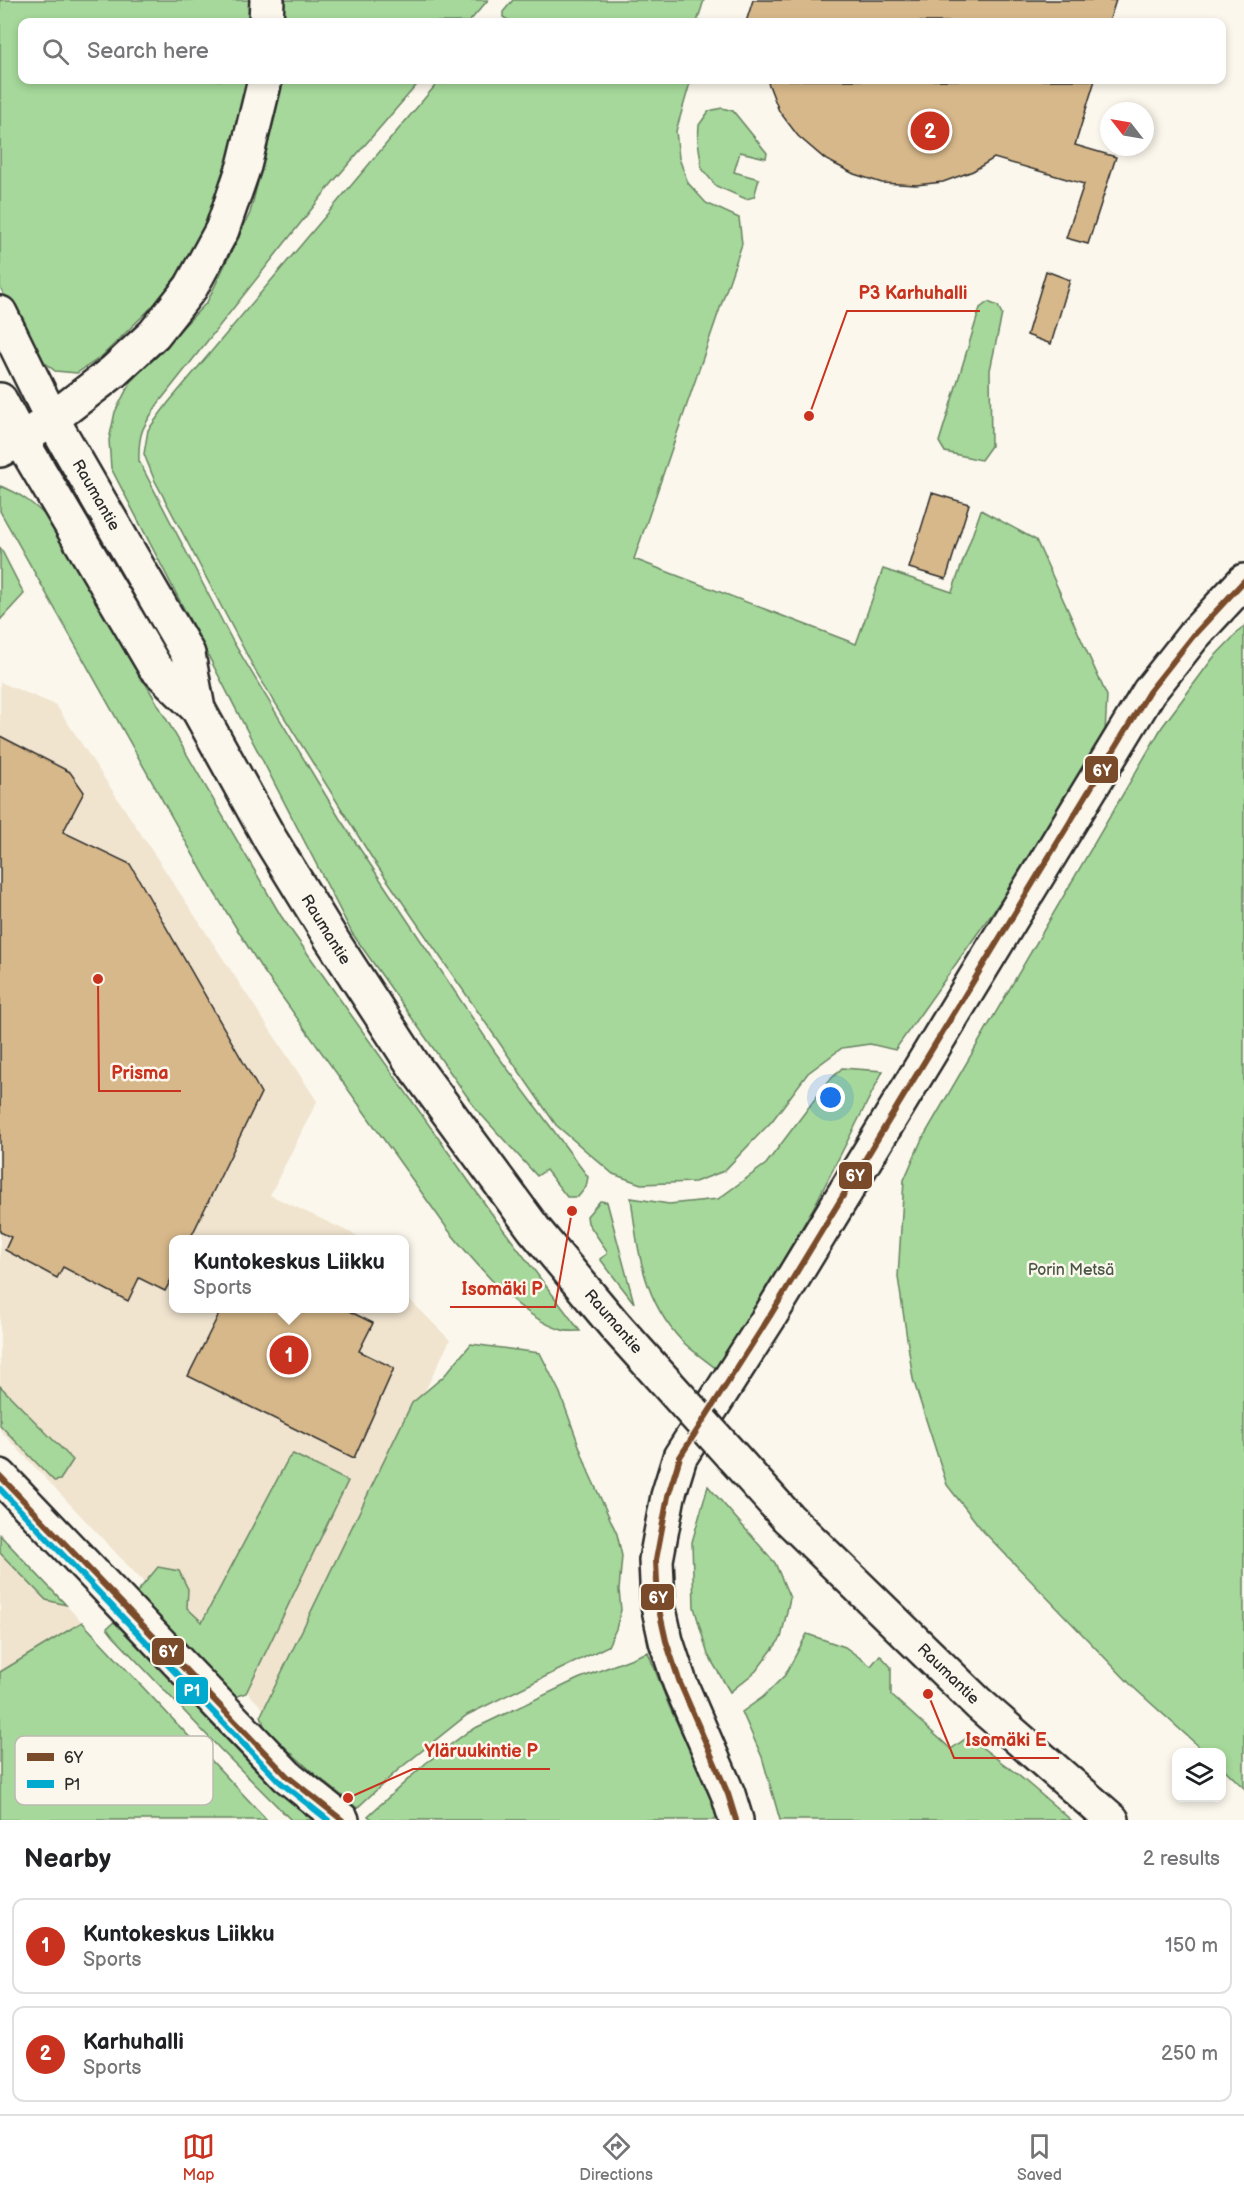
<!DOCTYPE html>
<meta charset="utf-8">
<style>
:root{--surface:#fff;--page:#f6f6f6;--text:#202124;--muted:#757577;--line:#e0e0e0;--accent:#c8321e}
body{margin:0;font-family:"Balsamiq Sans",sans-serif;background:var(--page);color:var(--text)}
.controls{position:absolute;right:18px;bottom:18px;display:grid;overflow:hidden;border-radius:12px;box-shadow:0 3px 9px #0003}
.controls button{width:54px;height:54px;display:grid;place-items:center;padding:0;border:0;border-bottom:2px solid var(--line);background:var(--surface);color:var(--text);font:30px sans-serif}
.compass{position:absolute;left:1100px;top:102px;width:54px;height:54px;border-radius:50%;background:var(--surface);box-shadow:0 3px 9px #0003;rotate:301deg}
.you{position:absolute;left:831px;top:1098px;width:21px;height:21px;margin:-15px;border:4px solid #fff;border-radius:50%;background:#1a73e8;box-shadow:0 0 0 9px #1a73e833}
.badge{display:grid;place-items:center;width:39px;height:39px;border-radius:50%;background:var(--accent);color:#fff;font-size:20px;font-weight:700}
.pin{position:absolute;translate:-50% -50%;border:3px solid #fff;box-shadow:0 2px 6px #0006}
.popup{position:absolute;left:169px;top:1235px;width:240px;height:78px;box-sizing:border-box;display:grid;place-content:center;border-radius:12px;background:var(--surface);filter:drop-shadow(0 2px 4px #0005);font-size:20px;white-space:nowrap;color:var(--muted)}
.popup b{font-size:22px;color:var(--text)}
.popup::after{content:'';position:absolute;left:50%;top:100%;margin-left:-12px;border:12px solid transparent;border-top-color:var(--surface)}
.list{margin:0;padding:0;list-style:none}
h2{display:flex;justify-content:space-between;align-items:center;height:78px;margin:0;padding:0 24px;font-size:26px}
h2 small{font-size:20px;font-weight:400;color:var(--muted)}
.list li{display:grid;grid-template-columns:39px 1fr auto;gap:18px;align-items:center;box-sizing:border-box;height:96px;margin:0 12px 12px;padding:0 12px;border:2px solid var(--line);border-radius:12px}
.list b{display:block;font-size:22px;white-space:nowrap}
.list p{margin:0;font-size:20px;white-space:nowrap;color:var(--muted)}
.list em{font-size:20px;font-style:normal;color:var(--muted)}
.icon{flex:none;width:33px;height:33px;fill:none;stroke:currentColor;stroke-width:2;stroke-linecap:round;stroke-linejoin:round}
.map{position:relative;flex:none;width:1244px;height:1820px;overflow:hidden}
.search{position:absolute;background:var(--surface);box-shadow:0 3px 9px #0003;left:18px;right:18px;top:18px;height:66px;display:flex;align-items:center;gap:15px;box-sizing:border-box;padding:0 21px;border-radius:12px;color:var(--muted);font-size:22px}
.sheet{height:294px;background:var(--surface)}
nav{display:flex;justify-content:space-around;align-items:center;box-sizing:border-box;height:84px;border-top:2px solid var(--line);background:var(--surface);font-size:16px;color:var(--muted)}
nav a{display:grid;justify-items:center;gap:3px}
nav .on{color:var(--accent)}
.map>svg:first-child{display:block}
</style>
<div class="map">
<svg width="1244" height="1820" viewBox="0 0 1244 1820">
<rect width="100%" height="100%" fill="#fbf7ec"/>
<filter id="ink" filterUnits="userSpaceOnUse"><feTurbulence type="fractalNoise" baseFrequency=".0167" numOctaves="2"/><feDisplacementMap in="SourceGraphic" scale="12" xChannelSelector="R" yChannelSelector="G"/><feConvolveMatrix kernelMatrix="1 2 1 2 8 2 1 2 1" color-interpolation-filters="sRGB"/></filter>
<g filter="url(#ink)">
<path fill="#f0e4cf" d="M0,682l56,23 261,396 -47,94 94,44 -190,1v68h230l1,-13 45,45 -183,373 -267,-283z
M0,1536l82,86 -82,50z"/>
<path fill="#a5d89a" stroke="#688262" stroke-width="1.5" d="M0,0h255l-2,22h-231v58h225l-18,92 -25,64 -43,62 -60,59 -24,16 -22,-2 -18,-15 -37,-69z
M285,0h203l-19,22h-186z
M513,0h191l-7,22h-186l-8,-5v-5z
M279,80h142l-88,102 -173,219c-16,24 -22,30 -21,60l93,179 108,179 155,233 93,125 -2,10 -8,10h-11l-21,-27 -9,6 -61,-67 -124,-176 -241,-465 -2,-28 6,-28 16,-31 76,-79 43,-89 26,-101z
M440,80h247l3,3 -14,48 3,27 9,25 18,20 33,15 3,26 -108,315 222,85 27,-75 69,23 29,-82 55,30 71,156 -2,37 -94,153 -116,164 -25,-6 -28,4 -34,25 -36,48 -48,50 -29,11 -54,2 -28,-10 -57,-49 -184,-267 -116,-186 -102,-193 -10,-25 4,-24 20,-27z
M722,108l11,3 34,42 -1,5 -26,-6 -6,20 25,7 -5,18 -8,2 -30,-13 -14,-17 -4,-28 1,-16 10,-14z
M988,302l10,4 4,8 -12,56 1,76 -10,14 -36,-8 -6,-10 41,-134z
M0,486c21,7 36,20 51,35l230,395 216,305 83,110c-5,0 -12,1 -18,-1 -43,-13 -85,-65 -113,-99l-189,-265 -46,-74 -214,-381z
M0,547l24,47 -24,26z
M1244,626v1162l-22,-21v-15h-17l-72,-65 -150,-156 -36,-46 -34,-106 -15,-102 6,-97 17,-39 241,-414 51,-69z
M842,1068l41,3 -67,132 -97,168c-12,-10 -26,-19 -37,-30 -39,-41 -44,-89 -51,-143l38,6 49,-5 48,-35 61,-81z
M600,1201l7,1 27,101 -34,-44 7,-5v-3l-19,-28 -1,-7z
M471,1344l69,9 20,40 29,80 28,61 5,22 -3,34 2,20 -5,19 -8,17 -141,69 -69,55 -41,38 -47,-38 -45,-41 -4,-14 151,-312 32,-27z
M0,1386l73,74 -13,20 -6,1 -54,-56z
M293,1454l55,27 -102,212 -9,3 -9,-2 -95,-97 25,-30 21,4 9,18 -1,19 15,14 86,-163z
M708,1486l67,77 15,35 -9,40 -25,33 -26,21 -22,-37 -14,-48 -2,-65z
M0,1535l66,70 -20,-5 -46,-47z
M82,1622l185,198h-267v-148z
M114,1622l8,5 106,114 85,79h-22l-71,-71 -107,-113 -6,-8z
M807,1634l38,13 26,19 9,-11 11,12v28l60,54 17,-12 49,37 54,46h-291l-18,-63 -20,-45 21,-15 22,-22z
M648,1652l21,54 38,81 11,33h-345l-5,-4 58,-53 43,-32 109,-52z"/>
<path fill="#d7b88a" stroke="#2b2b2b" stroke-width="1.5" d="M753,0h363l-7,22h-363z
M767,80h328l-20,65 41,12 -28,87 -22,-6 18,-54 -90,-26 -21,13 -30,11 -27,3 -34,-2 -28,-9 -29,-15 -27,-23 -19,-25z
M1046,271l24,9 -19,64 -24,-9z
M932,493l37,11 -23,75 -37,-11z
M0,736l70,36 14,20 -21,40 67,32 131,229 -71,146h-16v35l-9,17 -26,-13 -11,23 -65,-34 -6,11 -52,-28 6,-13 -11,-5z
M222,1308h121l30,15 -14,28 35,17 -40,90 -166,-82z"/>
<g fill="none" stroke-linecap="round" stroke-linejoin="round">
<g stroke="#2b2b2b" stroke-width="38">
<path id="minor" d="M736,1820l-8,-26 -48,-111 -14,-42 -8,-36 -2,-45 12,-64 12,-39 90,-141 379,-624 45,-57 50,-54"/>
</g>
<g stroke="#2b2b2b" stroke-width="38">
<path id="major" d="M0,1476l287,300 55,44"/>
</g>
<g stroke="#2b2b2b" stroke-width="38">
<g id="highway">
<path d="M266,22l1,-22"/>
<path id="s1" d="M0,313l52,106 136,235 10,55"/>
<path id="s2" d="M0,400l21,40 134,227 43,42 72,130 62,101 82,126 120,163 82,98"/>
<path d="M0,450l21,-10 31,-21 61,-47 41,-38 37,-47 31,-57 22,-64 21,-86"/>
<path id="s3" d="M787,1517l192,187 133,116"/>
</g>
</g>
<use href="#minor" stroke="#fbf7ec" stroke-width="33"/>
<use href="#major" stroke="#fbf7ec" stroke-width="33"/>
<use href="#highway" stroke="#fbf7ec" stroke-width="33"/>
<g stroke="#2b2b2b" stroke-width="38" stroke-linecap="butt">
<path id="highway-bridge" d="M616,1327l171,190"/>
</g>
<use href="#highway-bridge" stroke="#fbf7ec" stroke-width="33"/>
<g stroke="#fbf7ec" stroke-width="10">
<path id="bus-1" d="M0,1476l287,300 55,44
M736,1820l-8,-26 -48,-111 -14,-42 -8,-36 -2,-45 12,-64 12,-39 90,-141 379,-624 45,-57 50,-54"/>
</g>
<g stroke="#fbf7ec" stroke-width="10">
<path id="bus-2" d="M0,1489l280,293 48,38"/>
</g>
<use href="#bus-1" stroke="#7a4b2a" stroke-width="6"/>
<use href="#bus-2" stroke="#00a9ce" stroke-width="6"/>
</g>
</g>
<g text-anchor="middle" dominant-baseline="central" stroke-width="5" stroke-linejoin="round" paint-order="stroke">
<g font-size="16" fill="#2b2b2b" stroke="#fbf7ec">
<text stroke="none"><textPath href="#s1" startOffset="206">Raumantie</textPath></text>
<text stroke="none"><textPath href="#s2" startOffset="624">Raumantie</textPath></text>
<text transform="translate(613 1322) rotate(49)">Raumantie</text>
<text stroke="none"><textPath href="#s3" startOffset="225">Raumantie</textPath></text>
</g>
<g font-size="16" fill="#4a5647" stroke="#fbf7ec">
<text x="1071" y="1270">Porin Metsä</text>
</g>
</g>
<rect x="15" y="1736" width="198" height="69" rx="9" fill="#fbf7ec" stroke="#bdbab2" stroke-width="1.5"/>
<rect x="27" y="1753" width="27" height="8" fill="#7a4b2a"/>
<rect x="27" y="1780" width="27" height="8" fill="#00a9ce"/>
<g font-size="16" fill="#2b2b2b">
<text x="64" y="1763">6Y</text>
<text x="64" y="1790">P1</text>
</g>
<path fill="none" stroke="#c8321e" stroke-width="2" d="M809 416L847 311H980M98 979L99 1091H181M572 1211L555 1307H450M928 1694L954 1758H1059M348 1798L413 1769H550"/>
<g fill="#c8321e" stroke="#fbf7ec" stroke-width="2">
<circle cx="809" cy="416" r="6"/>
<circle cx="98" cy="979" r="6"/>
<circle cx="572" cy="1211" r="6"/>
<circle cx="928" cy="1694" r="6"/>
<circle cx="348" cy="1798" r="6"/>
</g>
<g font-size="18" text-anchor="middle" font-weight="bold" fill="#c8321e" stroke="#fbf7ec" stroke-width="5" stroke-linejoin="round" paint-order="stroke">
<text x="913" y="299">P3 Karhuhalli</text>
<text x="140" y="1079">Prisma</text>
<text x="502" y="1295">Isomäki P</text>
<text x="1006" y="1746">Isomäki E</text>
<text x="481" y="1757">Yläruukintie P</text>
</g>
<g stroke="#fbf7ec" stroke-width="2">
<rect x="1084" y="755" width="35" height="29" rx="6" fill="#7a4b2a"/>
<rect x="838" y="1161" width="35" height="29" rx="6" fill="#7a4b2a"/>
<rect x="640" y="1583" width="35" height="28" rx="6" fill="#7a4b2a"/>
<rect x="151" y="1637" width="34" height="29" rx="6" fill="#7a4b2a"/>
<rect x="175" y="1676" width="34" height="29" rx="6" fill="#00a9ce"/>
</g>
<g font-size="16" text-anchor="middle" font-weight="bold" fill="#fff">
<text x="1102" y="776">6Y</text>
<text x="855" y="1181">6Y</text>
<text x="658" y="1603">6Y</text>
<text x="168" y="1657">6Y</text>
<text x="192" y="1696">P1</text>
</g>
</svg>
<div class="controls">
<button><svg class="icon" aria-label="layers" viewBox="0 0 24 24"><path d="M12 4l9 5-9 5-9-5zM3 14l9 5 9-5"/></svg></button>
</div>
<svg class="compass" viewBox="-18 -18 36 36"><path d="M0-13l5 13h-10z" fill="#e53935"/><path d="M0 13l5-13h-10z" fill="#757577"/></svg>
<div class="you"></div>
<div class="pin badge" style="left:289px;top:1355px">1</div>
<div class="popup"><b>Kuntokeskus Liikku</b>Sports</div>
<div class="pin badge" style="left:930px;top:131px">2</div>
<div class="search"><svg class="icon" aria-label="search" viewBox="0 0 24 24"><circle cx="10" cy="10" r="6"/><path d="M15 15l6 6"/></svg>Search here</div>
</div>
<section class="sheet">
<h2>Nearby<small>2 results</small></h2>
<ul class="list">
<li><span class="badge">1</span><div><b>Kuntokeskus Liikku</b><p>Sports</p></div><em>150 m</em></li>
<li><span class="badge">2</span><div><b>Karhuhalli</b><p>Sports</p></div><em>250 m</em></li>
</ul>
</section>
<nav>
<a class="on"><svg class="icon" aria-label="map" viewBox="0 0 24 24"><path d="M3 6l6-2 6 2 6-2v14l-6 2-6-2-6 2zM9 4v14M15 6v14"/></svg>Map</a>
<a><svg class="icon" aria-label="directions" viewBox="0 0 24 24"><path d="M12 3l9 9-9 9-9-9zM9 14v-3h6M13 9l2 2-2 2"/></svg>Directions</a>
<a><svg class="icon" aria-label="saved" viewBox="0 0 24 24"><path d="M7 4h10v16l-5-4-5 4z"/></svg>Saved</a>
</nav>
